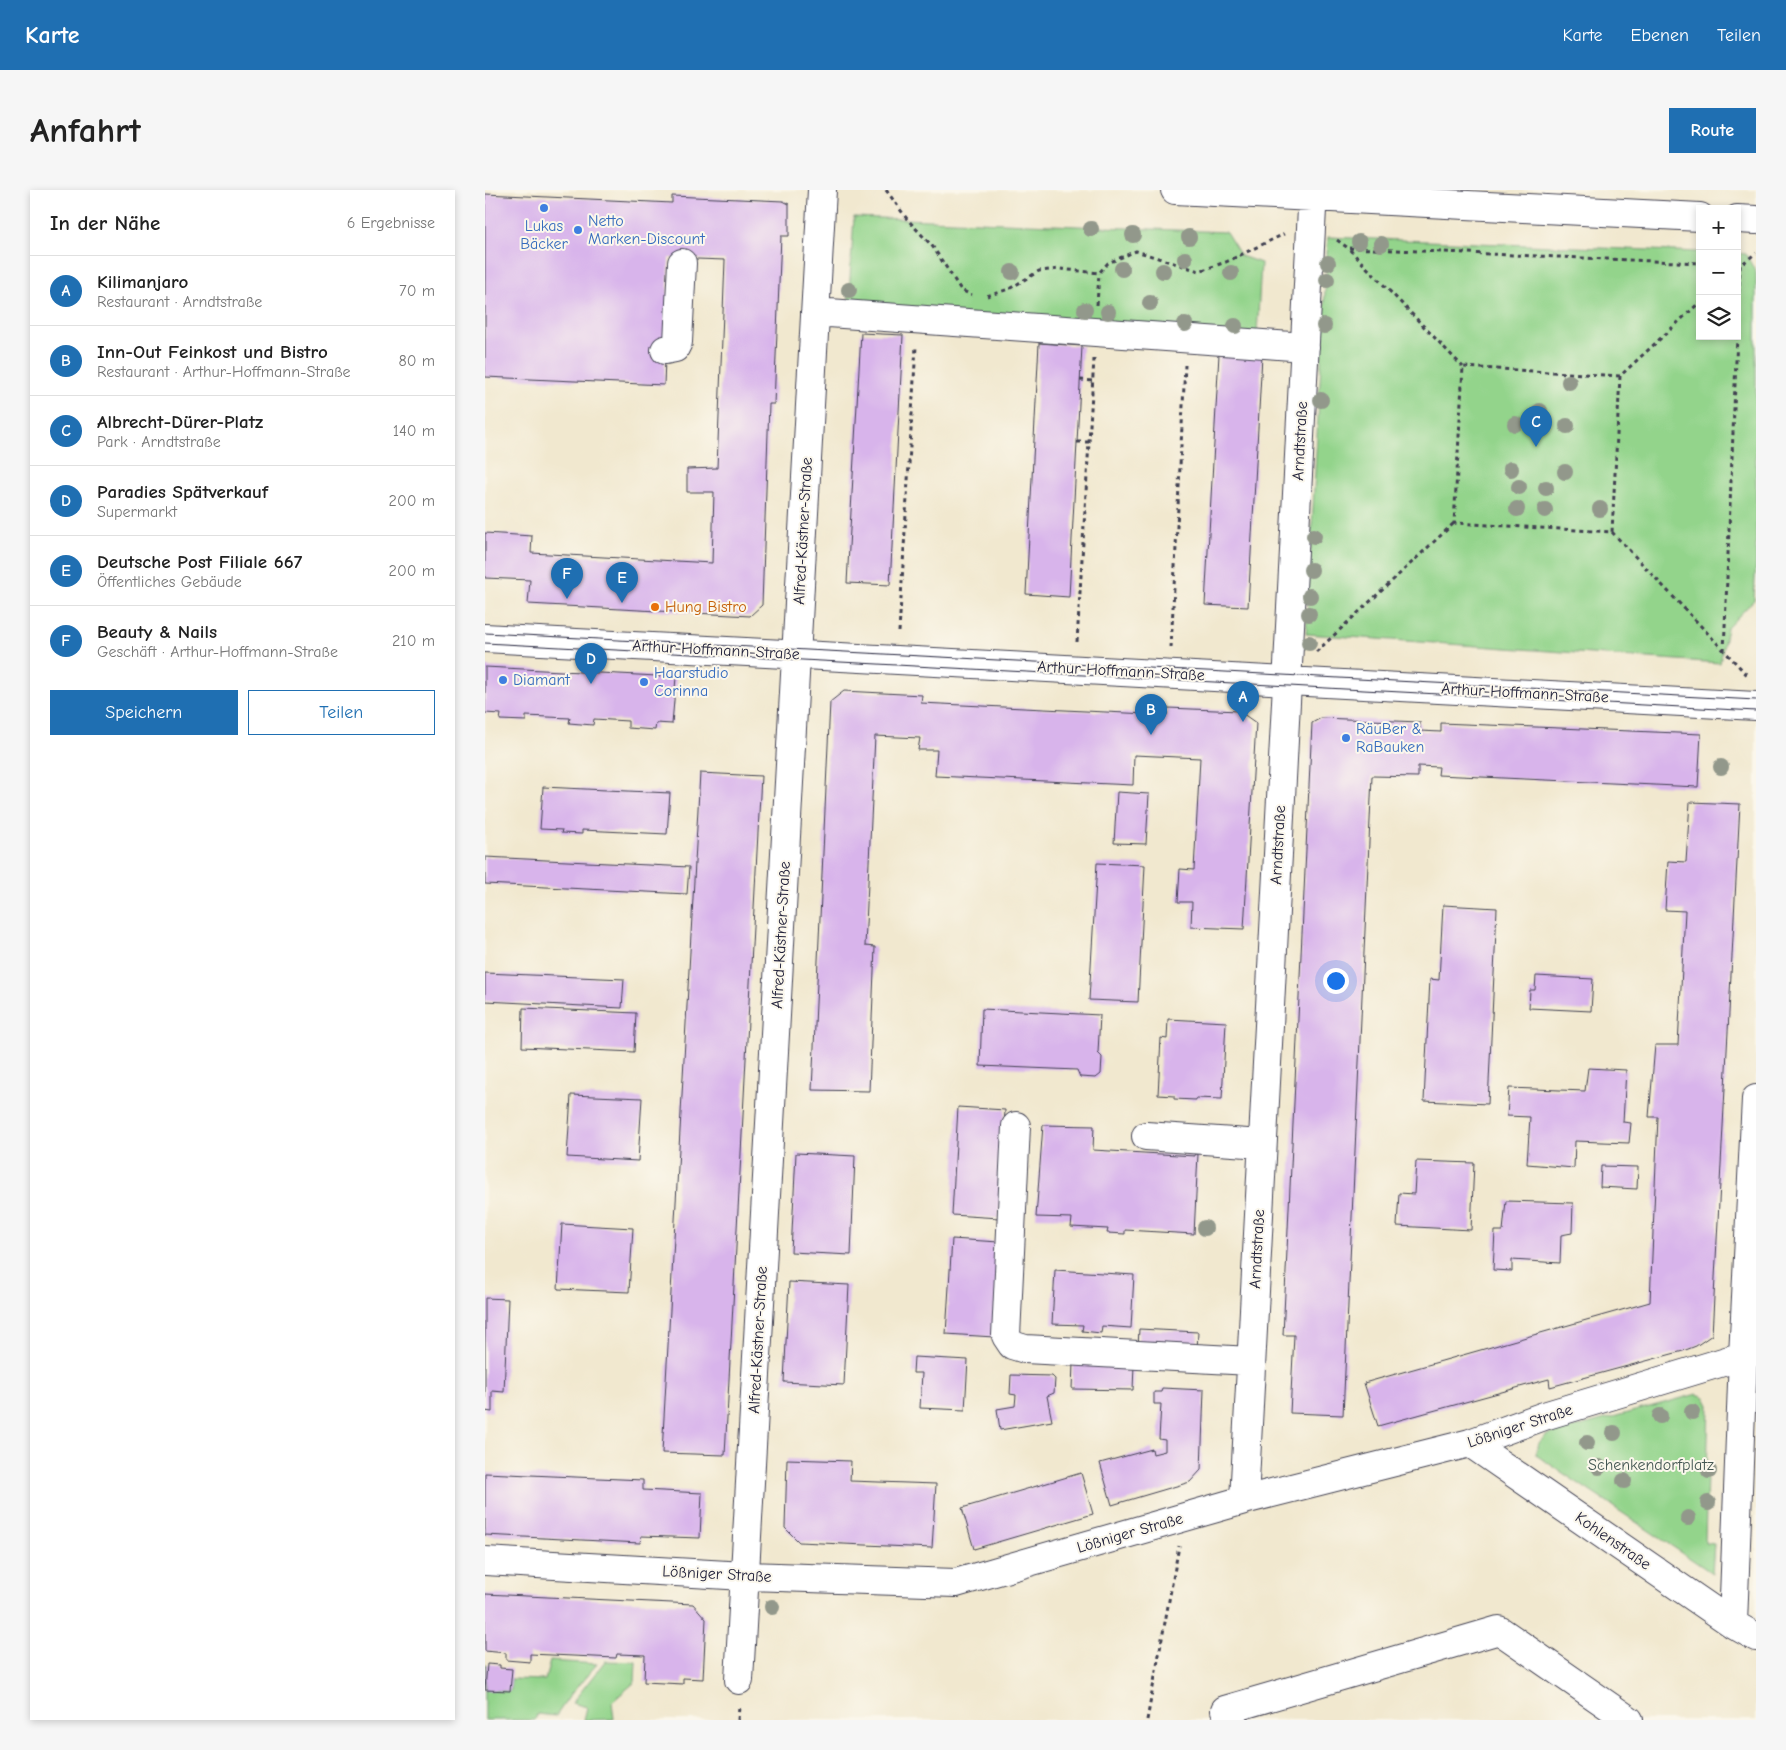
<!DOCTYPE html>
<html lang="de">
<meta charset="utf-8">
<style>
:root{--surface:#fff;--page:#f6f6f6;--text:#222;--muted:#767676;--line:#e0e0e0;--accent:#1f6fb2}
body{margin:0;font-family:"Comic Neue",sans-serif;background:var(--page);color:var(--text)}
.controls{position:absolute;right:15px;top:15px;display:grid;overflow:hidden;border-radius:0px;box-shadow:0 2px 8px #0003}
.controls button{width:45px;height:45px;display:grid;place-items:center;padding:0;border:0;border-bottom:1px solid var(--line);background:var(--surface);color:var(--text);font:25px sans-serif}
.you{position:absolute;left:850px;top:790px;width:18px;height:18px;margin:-12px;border:4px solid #fff;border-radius:50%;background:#1a73e8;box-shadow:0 0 0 8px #1a73e833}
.badge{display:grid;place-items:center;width:32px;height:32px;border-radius:50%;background:var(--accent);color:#fff;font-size:16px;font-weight:700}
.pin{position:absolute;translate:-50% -41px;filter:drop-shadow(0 1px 2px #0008)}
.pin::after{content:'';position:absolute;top:26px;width:18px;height:15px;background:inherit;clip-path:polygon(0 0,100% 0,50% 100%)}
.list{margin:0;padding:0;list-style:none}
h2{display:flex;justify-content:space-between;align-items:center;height:65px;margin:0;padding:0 20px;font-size:21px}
h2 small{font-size:16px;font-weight:400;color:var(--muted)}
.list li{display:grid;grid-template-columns:32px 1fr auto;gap:15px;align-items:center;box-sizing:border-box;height:70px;padding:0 20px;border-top:1px solid var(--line)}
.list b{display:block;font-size:19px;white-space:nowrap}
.list p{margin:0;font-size:16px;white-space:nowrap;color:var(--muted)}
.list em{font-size:16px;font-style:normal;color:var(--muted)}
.actions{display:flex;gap:10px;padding:15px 20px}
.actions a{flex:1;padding:11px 0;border:1px solid var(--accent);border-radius:0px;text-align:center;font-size:18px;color:var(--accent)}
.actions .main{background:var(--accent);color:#fff}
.icon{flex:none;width:28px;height:28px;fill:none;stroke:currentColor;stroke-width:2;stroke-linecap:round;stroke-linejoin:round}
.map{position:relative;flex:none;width:1271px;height:1530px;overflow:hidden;border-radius:0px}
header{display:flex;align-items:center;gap:30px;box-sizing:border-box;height:70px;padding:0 25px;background:var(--accent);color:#fff}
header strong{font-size:24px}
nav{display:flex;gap:28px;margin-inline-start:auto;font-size:18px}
.intro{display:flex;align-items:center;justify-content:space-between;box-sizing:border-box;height:120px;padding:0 30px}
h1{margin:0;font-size:35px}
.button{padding:12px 22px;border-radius:0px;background:var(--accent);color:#fff;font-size:18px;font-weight:700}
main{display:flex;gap:30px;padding:0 30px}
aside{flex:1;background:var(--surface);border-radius:0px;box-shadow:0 2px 8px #0003}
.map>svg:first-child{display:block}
</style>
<header>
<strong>Karte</strong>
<nav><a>Karte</a><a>Ebenen</a><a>Teilen</a></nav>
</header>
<div class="intro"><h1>Anfahrt</h1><a class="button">Route</a></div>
<main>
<aside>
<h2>In der Nähe<small>6 Ergebnisse</small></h2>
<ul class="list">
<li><span class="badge">A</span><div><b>Kilimanjaro</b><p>Restaurant · Arndtstraße</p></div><em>70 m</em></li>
<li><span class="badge">B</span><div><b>Inn-Out Feinkost und Bistro</b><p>Restaurant · Arthur-Hoffmann-Straße</p></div><em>80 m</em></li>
<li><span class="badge">C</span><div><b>Albrecht-Dürer-Platz</b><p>Park · Arndtstraße</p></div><em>140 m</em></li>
<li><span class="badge">D</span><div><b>Paradies Spätverkauf</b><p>Supermarkt</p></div><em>200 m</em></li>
<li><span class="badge">E</span><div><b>Deutsche Post Filiale 667</b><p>Öffentliches Gebäude</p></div><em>200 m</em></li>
<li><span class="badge">F</span><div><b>Beauty &amp; Nails</b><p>Geschäft · Arthur-Hoffmann-Straße</p></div><em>210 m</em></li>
</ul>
<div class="actions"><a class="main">Speichern</a><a>Teilen</a></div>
</aside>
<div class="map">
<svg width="1271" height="1530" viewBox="0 0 1271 1530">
<rect width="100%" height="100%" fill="#fbf7ec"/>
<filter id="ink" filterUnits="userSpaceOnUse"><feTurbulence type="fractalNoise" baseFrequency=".02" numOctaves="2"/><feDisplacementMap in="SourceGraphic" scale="10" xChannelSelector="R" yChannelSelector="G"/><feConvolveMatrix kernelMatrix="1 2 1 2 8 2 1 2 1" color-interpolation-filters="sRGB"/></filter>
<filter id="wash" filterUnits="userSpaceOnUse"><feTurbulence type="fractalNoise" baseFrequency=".0096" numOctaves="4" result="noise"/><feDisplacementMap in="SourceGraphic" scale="20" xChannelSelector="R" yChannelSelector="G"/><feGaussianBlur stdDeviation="1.12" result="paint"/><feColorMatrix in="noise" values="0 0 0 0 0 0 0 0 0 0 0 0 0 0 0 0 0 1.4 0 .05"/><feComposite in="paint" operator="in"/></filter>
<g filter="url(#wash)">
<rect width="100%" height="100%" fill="#f1e8cf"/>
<path fill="#93d48b" stroke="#5a7b63" d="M369,27l372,15 15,24 20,7 -4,71 -409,-26z
M843,47l372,15v84h37v-83l9,1 10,19v285l-2,42 -27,28 -7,35 -414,-29z
M1212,1204l8,3 4,8 -4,138 9,1 -2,29 -176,-118c1,-10 3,-14 11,-20z
M65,1471l47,3 -26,30 -15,22 -19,-2 -2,6h-50v-56h1l-1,26 25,1 1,-12 34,1z
M120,1471l31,1 -1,20 -23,20 2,17 -30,1 3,-13 -15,-4z"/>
<g id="blocks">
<path fill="#d8b4eb" d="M0,4l187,9v-7l111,5 6,3v32h-8l-7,168h-5l-7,201 -12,11 -222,-12 2,-24 -45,-2v-45l47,3 -1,17 181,10 2,-71h-27v-23l30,-1 8,-208 -56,-2 -5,127 -179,-8z
M376,143l42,2 -13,250 -43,-2z
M554,153l43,3 -13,251 -43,-3z
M734,164l43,2 -14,251 -43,-2z
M0,477l191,10 -4,47 -16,-1 -1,7 -27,-2v-7l-34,-2 -1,6 -24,-2 1,-5 -44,-2v5l-26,-1 1,-6 -16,-1z
M359,501l78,4 -1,8 246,12 1,-7 71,3 17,12 -12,206 -53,-2 1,-25h-14l2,-33 14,1 6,-112 -66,-3 -1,30 -198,-9 2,-26h-19l2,-12 -45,-2 -10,210 10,1 -6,144 -57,-1 18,-388z
M836,528l99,4v9l21,1v-9l260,11 -3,53 -260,-12 1,-8 -21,-1v11l-46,-1 -29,639 -53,-2 4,-78h-11l29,-612z
M215,583l61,3 -36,679 -63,-2z
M58,597l127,6 -3,41 -85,-4v4l-21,-1 1,-3 -22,-1z
M632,602l32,2 -3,50 -32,-1z
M1205,612l50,2 -28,531 -16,11 -13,5 -133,36 -1,-8 -171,47 -14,-43 286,-81 8,-185h-9l6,-72h23l7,-134 -20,-1 3,-49 18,1z
M0,667l204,10 -2,27 -202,-10z
M612,673l48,2 -7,137 -49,-2z
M958,715l54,3 -9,196 -64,-3 6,-122 9,1z
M0,783l139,6 -2,29 -137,-7z
M1051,786l57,3 -2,32 -62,-3 1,-18h5z
M38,818l113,5 -2,39 -112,-5z
M497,819l118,6 -2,38 4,4 -1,17 -5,4 -16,-1 -3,-7 -97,-4z
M683,829l58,3 -4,77 -26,-1v2l-22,-1v-3l-16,-1 3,-57 6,1z
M1103,878l38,2 -3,52 8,1 -2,20 -54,-2 -1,27 -47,-4 3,-47 -23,-1 2,-28 76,3z
M86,905l71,3 -4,63 -71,-4z
M473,917l47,3 -6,108 -47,-3z
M558,935l51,1 -1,24 102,6v-2h3l-4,80 -69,-4v4l-18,-1 1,-4 -37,-2 1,-9 -36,-1z
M311,963l59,3 -4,99 -60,-3z
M931,971l58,2 -3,67 -74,-4 2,-33 15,1z
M1116,976l37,1 -1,22 -37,-2z
M1021,1011l67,2 -1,30 -11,2 -1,28 -48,-3v11l-19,-1 2,-39h8z
M77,1034l71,4 -4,64 -71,-3z
M467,1049l47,3 -5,95 -48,-3z
M570,1080l79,5 -3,53 -29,-2 -1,7 -19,-2 1,-6 -31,-1z
M304,1092l60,3 -5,100 -60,-3z
M0,1108l23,1 -4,93 -12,-1v21l-7,-1z
M654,1139l59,3 -1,18 -59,-3z
M429,1167l54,3 -3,50 -45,-2 2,-35h-9z
M588,1173l61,2 -1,25 -61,-1z
M526,1185l41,1 3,3 -1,14 -7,3 5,25 -52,9 -3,-21 18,-3 1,-11 -6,-1z
M677,1198l42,2 -3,80 -11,12 -78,23 -12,-42 52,-14 1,5 12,-3v-11l-6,-1 2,-35h-7v-12h7z
M302,1269l64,2 -1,20 86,3 -4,64 -133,-6 -14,-14z
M0,1283l158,7v10l59,3 -2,45 -59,-2 -1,7 -155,-8z
M596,1283l12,41 -119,35 -12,-41z
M0,1404l208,10 13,15 -3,60 -20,-1v6l-39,-2 1,-27 -28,-1 -1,4 -86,-4v8l-24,-2v-7l-21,-2z
M2,1474l13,1v3l12,1 -2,22 -25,-1z"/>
</g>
</g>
<g filter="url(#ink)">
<use href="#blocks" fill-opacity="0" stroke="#414051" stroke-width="1"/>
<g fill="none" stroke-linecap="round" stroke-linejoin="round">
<g stroke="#414051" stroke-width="30">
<path id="minor" d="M690,0l525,27
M1252,29l19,1
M330,122l490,35
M180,160l10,-2 3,-6 4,-79
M0,448l1271,68
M531,936l-10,210 6,9 13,4 226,12
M661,946l116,8
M985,1253l263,181 23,13
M759,1310l69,-1310
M0,1371l260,15 211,7 288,-83 226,-57 74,-27 212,-64
M1248,1434l10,-268 13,-257
M254,1490l83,-1490
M740,1520l274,-80 130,90"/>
</g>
<path stroke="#414051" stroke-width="3" stroke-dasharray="4 4" stroke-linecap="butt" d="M401,0l21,29 26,28 28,43 11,5
M852,50l11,8 115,119
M864,58l351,15
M1252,78l19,-15
M502,106l22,-7 30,-18 21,-2 39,4 9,-10 28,-12 63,20 27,-9 58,-28
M612,115l2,-32
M1252,143l3,-68
M1135,186l-157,-9 -9,156 158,9 8,-156 80,-74
M595,190l13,1
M592,252h12
M1127,342l137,145
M414,442l17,-286
M592,452l17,-283
M686,458l14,-283
M1239,461l13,-315
M831,462l138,-129
M253,1530l1,-14
M662,1530l32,-174"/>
<use href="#minor" stroke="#fff" stroke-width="28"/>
<path stroke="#22223b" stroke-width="1" d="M0,443l1271,67
M0,453l1271,68"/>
</g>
<g fill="#92988b">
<circle cx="606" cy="39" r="8"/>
<circle cx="648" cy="45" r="8"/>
<circle cx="704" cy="47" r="8"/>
<circle cx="874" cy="52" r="8"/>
<circle cx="896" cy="54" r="8"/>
<circle cx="700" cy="69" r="8"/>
<circle cx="843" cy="73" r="8"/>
<circle cx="637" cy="79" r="8"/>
<circle cx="678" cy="81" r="8"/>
<circle cx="527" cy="82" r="8"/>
<circle cx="746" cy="83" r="8"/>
<circle cx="842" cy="90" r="8"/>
<circle cx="364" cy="100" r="8"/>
<circle cx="665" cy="113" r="8"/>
<circle cx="600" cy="120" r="8"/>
<circle cx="623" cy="122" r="8"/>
<circle cx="700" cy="134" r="8"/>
<circle cx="750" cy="136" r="8"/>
<circle cx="839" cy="136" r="8"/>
<circle cx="1084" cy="192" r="8"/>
<circle cx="836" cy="210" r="8"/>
<circle cx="1055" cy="221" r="8"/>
<circle cx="1030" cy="234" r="8"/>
<circle cx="1082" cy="236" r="8"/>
<circle cx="1026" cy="279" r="8"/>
<circle cx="1080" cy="282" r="8"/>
<circle cx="1034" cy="297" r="8"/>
<circle cx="1061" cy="298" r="8"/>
<circle cx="1032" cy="319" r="8"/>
<circle cx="1115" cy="319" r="8"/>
<circle cx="1060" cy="320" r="8"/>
<circle cx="829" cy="346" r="8"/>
<circle cx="826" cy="380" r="8"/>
<circle cx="825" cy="406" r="8"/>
<circle cx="824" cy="424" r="8"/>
<circle cx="824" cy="453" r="8"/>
<circle cx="1236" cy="577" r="8"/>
<circle cx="720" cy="1038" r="8"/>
<circle cx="1207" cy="1222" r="8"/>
<circle cx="1175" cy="1226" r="8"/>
<circle cx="1129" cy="1243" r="8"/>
<circle cx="1102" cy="1253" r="8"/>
<circle cx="1114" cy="1277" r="8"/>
<circle cx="1224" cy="1281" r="8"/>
<circle cx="1139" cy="1291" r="8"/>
<circle cx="1223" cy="1313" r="8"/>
<circle cx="1203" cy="1328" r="8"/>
<circle cx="287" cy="1417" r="8"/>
</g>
</g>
<g fill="#3f7fe0" stroke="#fbf7ec" stroke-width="2">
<circle cx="59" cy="18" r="5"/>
<circle cx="93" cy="40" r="5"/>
<circle cx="18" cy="490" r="5"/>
<circle cx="159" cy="492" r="5"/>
<circle cx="861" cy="548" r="5"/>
</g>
<circle fill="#e8710a" stroke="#fbf7ec" stroke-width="2" cx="170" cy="417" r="5"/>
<g text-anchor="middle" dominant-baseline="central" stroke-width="4" stroke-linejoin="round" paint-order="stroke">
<g font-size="16" fill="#366cbe" stroke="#fbf7ec" text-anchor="start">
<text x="103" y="31">Netto<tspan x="103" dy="18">Marken-Discount</tspan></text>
<text x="59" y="36" text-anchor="middle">Lukas<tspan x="59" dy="18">Bäcker</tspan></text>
<text x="169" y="483">Haarstudio<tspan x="169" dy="18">Corinna</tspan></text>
<text x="28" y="490">Diamant</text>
<text x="871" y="539">RäuBer &amp;<tspan x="871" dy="18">RaBauken</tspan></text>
</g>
<g font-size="16" fill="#22223b" stroke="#fbf7ec">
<text transform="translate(815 251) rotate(-87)">Arndtstraße</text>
<text transform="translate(318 341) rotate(-87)">Alfred-Kästner-Straße</text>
<text transform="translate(231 460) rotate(3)">Arthur-Hoffmann-Straße</text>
<text transform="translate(636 481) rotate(3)">Arthur-Hoffmann-Straße</text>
<text transform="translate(1040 503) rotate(3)">Arthur-Hoffmann-Straße</text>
<text transform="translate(793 655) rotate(-87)">Arndtstraße</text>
<text transform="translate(296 745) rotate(-87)">Alfred-Kästner-Straße</text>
<text transform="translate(772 1059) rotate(-87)">Arndtstraße</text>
<text transform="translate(273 1150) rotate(-87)">Alfred-Kästner-Straße</text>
<text transform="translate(1035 1236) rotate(-18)">Lößniger Straße</text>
<text transform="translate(645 1343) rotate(-16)">Lößniger Straße</text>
<text transform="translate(1128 1351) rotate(35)">Kohlenstraße</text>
<text transform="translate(232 1384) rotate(3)">Lößniger Straße</text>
</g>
<g font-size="16" fill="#c56008" stroke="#fbf7ec" text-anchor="start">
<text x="180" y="417">Hung Bistro</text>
</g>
<g font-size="16" fill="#445753" stroke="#fbf7ec">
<text x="1166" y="1275">Schenkendorfplatz</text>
</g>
</g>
</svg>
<div class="controls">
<button>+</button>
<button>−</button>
<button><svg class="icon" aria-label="layers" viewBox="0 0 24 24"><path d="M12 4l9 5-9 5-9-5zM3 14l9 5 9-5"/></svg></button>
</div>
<div class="you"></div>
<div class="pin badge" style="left:758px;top:532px">A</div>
<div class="pin badge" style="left:666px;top:545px">B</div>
<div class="pin badge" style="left:1051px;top:257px">C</div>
<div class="pin badge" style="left:106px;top:494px">D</div>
<div class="pin badge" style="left:137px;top:413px">E</div>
<div class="pin badge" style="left:82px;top:409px">F</div>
</div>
</main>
